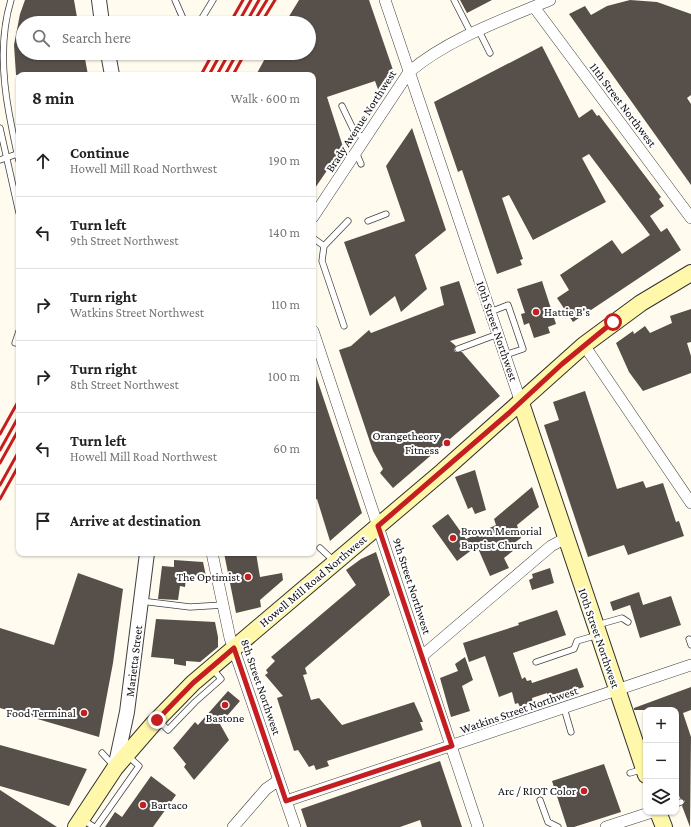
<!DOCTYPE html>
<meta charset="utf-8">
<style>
:root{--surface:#fff;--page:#f2f2f2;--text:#222;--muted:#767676;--line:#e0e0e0}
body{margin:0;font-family:"Crimson Pro",serif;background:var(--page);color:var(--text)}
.controls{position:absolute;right:12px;bottom:12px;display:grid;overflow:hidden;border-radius:8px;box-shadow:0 1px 3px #0004}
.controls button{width:36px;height:36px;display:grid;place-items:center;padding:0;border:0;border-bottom:1px solid var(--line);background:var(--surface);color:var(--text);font:20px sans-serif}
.stop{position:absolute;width:12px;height:12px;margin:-9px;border:3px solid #c51e21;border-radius:50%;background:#fff}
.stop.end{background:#c51e21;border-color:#fff;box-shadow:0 1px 4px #0008}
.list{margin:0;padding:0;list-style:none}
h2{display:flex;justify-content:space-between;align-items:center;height:52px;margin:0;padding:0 16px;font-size:17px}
h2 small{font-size:13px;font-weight:400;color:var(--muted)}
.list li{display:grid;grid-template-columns:26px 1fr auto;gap:12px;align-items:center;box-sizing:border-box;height:72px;padding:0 16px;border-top:1px solid var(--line)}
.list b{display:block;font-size:15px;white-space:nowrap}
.list p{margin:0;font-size:13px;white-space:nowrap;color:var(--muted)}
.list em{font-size:13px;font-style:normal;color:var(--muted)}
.icon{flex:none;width:22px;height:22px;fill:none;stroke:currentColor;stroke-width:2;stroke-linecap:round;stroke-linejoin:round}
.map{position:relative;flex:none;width:691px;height:827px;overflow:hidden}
.search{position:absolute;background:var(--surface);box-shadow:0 1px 3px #0004;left:16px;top:16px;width:300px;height:44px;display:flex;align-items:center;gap:10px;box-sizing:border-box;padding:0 14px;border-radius:22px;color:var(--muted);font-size:15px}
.panel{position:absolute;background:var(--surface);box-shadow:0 1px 3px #0004;left:16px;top:72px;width:300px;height:484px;border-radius:8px}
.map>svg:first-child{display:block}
</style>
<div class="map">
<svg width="691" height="827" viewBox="0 0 691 827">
<rect width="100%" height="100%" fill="#fffcef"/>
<path fill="#574f4a" d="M25,0h49l4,23h-55v30h61l4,22h-72l-2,-30 6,-31z
M299,0h70l24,70 -2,3 1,2 -3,2 -10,15 -4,-11 -48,16 16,50 -30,44v-116h-57l12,-22h41v-30h-24z
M460,0h32l-25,13z
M630,0l27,2 34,12v81l-4,3 4,6v81l-122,-171 16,-8 6,9 16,-9z
M542,46l37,72 13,-9 5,7 2,-1 62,82 -2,2 5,7 -14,10 11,16 6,-4 14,22 -108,72 -16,-24 12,-8 -9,-15 52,-35 10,14 28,-19 -61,-81 -7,4 24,44 -73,38 -24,-45 -7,3 21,61 -3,1 2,5 -25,9 -35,-104 -4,2 -24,-70z
M412,128l34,102 -31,25 12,34 -26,23 -6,-16 -25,20 -26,-74 61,-21 -19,-55z
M459,281l17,52 -26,8 6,5 -2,3 1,3h7l38,44 -107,92 -13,-15 3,-4 -10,-18 -34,-101 12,-4 18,-16 2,3 73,-28 -4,-18z
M542,281l14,43 -8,3 2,6 -16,5 -5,-15 -5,2 -3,-11 4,-1 -8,-24z
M691,309v33l-4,1 4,13v17l-48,18 -14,-19 -13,-29 17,-12 1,3 11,-8 5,7 22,-10 -2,-7z
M315,373l47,140 -32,28 -13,-42 -4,1v-126z
M585,391l32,98 26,-8 3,7 17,-5 13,39 3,-1 5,15 -56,19 -4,-10 -36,12 -44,-132 15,-5 -6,-18z
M475,470l11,40 -11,4 -3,-7 -4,2 -13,-32z
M532,487l7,20 -22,18 4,13 -7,5 4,4 -14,11 5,10 -19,8 -13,-30 -20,15 -25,-35 16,-12 18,25 30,-14 -2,-6z
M376,552l14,43 -85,73 2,6 -4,1 8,25 8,-2 23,27 72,-23 9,20h-3l3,8 -96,31 2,5 -13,4 -2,-5 -5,2 -11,-17 -4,1 -17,-53 6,-2 -18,-21 3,-2 -2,-3 9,-9 -4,-4 85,-72 -10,-15 15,-11z
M224,553h32l4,24 22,-4 1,7 -23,20 1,7 -25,6z
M174,560l29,2 4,19 -21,-2 -1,8 -5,-1 -2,14 -20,-1 4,-33 12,1z
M550,568l4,15 -22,7 -3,-10 4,-2 -1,-4z
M78,573l45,16 -10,74 -14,74 -99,-29v-80l54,17z
M639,592l4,13 28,-9 10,29 -41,13 -10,-33 -17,6 -3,-9z
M557,610l9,25 -53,18 9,26 3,-2 2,4 4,-1 1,3 45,-15 7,19 -24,8 -1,-2 -11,3 -1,-3 -15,5 1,5 -13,4 -2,-4 -3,1 -3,-12 -13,5 -14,-41 -16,6 -6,-19 56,-18 -1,-2z
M156,619l59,3 3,15v10l-18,15 -14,-1v5l-12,-2v-5l-23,-2z
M465,657l8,23 -11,6 8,25 -19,6 -11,-39 18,-7 -3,-7z
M691,687v23l-8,3 8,24 -1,90 -8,-21 3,-5 -5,-3 -4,-10v-78h-42v-2z
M228,691l12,10 -20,23 9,16 -35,40 -10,-13 2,-3 -13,-16 22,-26 3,3z
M0,745l87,24 -18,37 -69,-20z
M440,761l22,66h-40l-2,-7 -20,7h-93l-6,-18z
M604,764l17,48 -47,15h-7l-15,-46z
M151,776l25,19 -23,32h-48l10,-15 7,5z
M0,790l57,37h-57z"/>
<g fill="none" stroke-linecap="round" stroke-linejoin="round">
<g stroke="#414141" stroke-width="7">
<path id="service" d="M11,0c-11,36 -9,75 -2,113 3,16 6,32 10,48
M175,0l10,23
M454,0l18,35
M199,23l14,-23
M479,31l11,22
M342,106l12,25 11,8
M0,128l19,85
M356,152l5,12
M0,160l17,-6
M368,221l18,-7
M313,238l11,8 24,-25
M324,246l-2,15 22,65
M490,312l18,-7 15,44 -18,6
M15,343l4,-12
M458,349l40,-15
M320,548l15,14
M141,601l49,6 33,-2
M597,625l25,-7 6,4
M689,639l2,6
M536,662l38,-13 3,-8 21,-6
M564,708l7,24
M159,721l9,9 27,-28 26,-23 -9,-11
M102,753l12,13
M630,773l14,-4
M540,800l8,22 10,5
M676,804l5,-2
M82,819l12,8
M96,827l43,-61 -11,-10"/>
</g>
<g stroke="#414141" stroke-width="12">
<path id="minor" d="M385,0l136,403
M534,7l157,211
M313,217l96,-145c39,-33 93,-52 141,-72
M313,331l165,496
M584,345l107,158
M212,553l18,85 65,189
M422,656l129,-110 15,-8
M286,801l405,-136
M233,827l33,-38 13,-9
M606,827l46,-15"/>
</g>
<g stroke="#414141" stroke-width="16">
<path id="tertiary" d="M99,0l3,23
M108,53l4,22
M115,768l12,-56 20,-159"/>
</g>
<g stroke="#303030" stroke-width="18">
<path id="secondary" d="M521,403l125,372
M658,812l6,15
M76,827l39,-59 39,-45 39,-40 250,-212 141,-126 57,-42 50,-30"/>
</g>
<use href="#service" stroke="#fff" stroke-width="5.5"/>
<use href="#minor" stroke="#fff" stroke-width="11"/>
<use href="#tertiary" stroke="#fff" stroke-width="14"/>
<use href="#secondary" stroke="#fff8aa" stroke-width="16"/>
<path stroke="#c51e21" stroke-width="3" d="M230,23l13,-23
M238,23l13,-23
M246,23l13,-23
M253,23l14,-23
M261,23l14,-23
M201,75l12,-22
M209,75l12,-22
M217,75l12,-22
M225,75l12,-22
M233,75l12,-22
M0,434l19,-34
M0,450l19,-34
M0,463l19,-34
M0,485l19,-34
M0,499l19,-34"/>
</g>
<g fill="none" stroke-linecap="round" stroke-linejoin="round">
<path stroke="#c51e21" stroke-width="5" d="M157,720l36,-37 41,-35 52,153 166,-55 -74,-220 131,-113 53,-49 51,-42"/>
</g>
<g fill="#c51e21" stroke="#fff" stroke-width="1.5">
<circle cx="536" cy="312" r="4"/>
<circle cx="447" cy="443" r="4"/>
<circle cx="453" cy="538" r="4"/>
<circle cx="248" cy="577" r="4"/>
<circle cx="225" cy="705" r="4"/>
<circle cx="84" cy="713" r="4"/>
<circle cx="584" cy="791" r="4"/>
<circle cx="143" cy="805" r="4"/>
</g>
<g text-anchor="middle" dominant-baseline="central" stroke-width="4" stroke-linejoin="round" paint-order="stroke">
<g font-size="12" fill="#0e0e0e" stroke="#fff">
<text transform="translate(623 105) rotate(53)">11th Street Northwest</text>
<text transform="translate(361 121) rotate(-57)">Brady Avenue Northwest</text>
<text transform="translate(497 331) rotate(71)">10th Street Northwest</text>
<text transform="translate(313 581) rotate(-40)">Howell Mill Road Northwest</text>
<text transform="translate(412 586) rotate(72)">9th Street Northwest</text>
<text transform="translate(599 638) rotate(71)">10th Street Northwest</text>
<text transform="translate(134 661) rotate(-83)">Marietta Street</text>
<text transform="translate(261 687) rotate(71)">8th Street Northwest</text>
<text transform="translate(519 710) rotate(-19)">Watkins Street Northwest</text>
</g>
<g font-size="12" fill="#0e0e0e" stroke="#fff" text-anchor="end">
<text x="544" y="312" text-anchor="start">Hattie B's</text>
<text x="439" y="436">Orangetheory<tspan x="439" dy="14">Fitness</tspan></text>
<text x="461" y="531" text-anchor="start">Brown Memorial<tspan x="461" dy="14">Baptist Church</tspan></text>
<text x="240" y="577">The Optimist</text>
<text x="76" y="713">Food Terminal</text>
<text x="225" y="718" text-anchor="middle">Bastone</text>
<text x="576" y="791">Arc / RIOT Color</text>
<text x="151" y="805" text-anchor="start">Bartaco</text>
</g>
</g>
</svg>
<div class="controls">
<button>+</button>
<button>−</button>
<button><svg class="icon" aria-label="layers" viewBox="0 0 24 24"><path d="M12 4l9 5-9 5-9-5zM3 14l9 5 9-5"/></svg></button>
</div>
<div class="stop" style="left:613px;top:322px"></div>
<div class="stop end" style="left:157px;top:720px"></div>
<div class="search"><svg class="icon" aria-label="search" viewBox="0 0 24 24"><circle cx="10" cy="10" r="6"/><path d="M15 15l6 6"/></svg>Search here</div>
<section class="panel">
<h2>8 min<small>Walk · 600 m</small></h2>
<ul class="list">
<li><svg class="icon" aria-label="ahead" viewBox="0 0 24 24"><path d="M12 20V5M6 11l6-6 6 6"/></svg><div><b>Continue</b><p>Howell Mill Road Northwest</p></div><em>190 m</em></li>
<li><svg class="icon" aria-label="left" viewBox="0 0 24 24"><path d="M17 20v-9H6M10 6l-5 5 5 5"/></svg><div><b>Turn left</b><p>9th Street Northwest</p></div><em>140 m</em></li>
<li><svg class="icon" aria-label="right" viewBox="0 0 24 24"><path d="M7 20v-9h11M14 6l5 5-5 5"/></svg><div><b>Turn right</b><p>Watkins Street Northwest</p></div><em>110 m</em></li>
<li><svg class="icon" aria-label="right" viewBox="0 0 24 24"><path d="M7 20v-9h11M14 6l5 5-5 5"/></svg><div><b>Turn right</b><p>8th Street Northwest</p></div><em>100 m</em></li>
<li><svg class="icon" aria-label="left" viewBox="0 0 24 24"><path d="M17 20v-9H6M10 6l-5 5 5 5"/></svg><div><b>Turn left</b><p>Howell Mill Road Northwest</p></div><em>60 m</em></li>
<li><svg class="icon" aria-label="arrive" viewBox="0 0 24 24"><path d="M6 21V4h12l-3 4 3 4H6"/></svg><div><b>Arrive at destination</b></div></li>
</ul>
</section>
</div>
